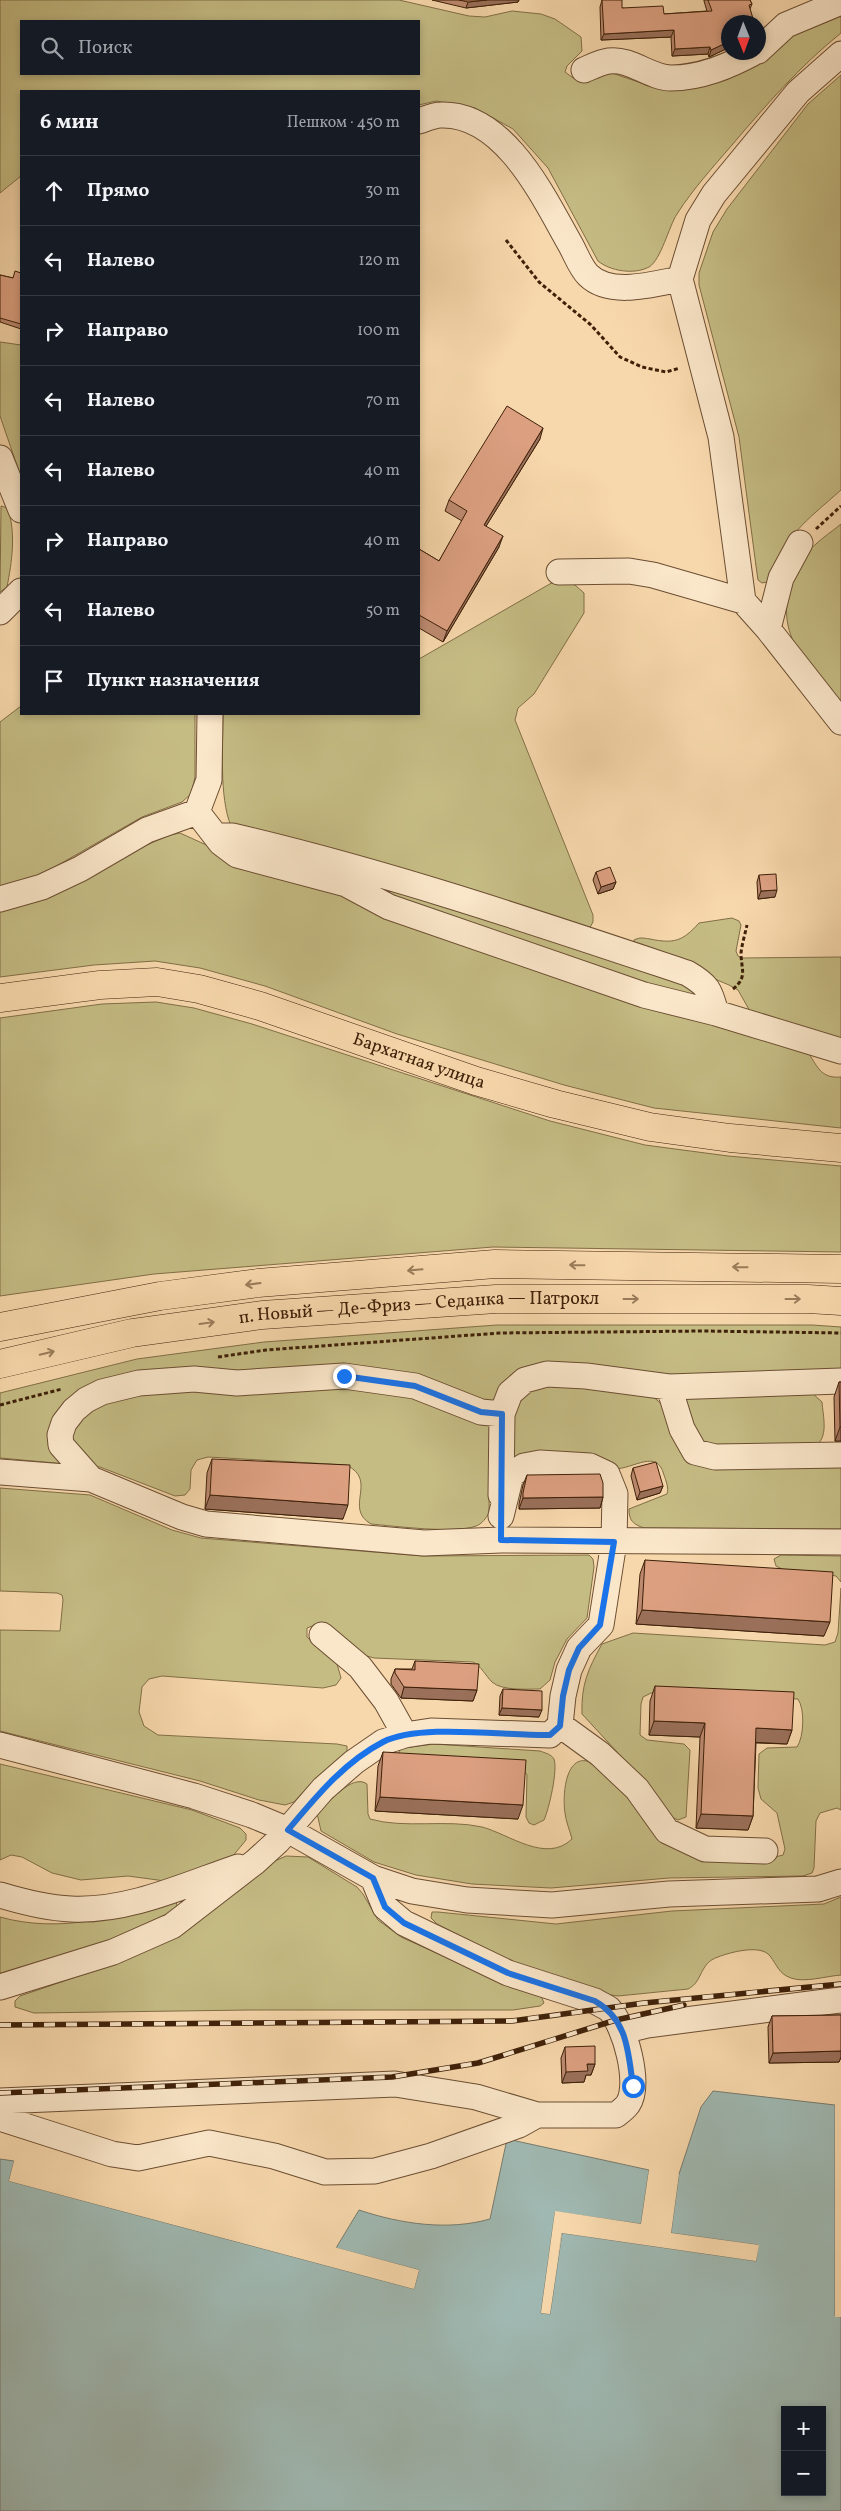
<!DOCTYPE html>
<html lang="ru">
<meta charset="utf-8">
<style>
:root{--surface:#171b24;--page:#242831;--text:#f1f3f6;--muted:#9ea1a6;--line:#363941}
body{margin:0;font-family:Vollkorn,serif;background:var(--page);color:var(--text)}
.controls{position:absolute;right:15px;bottom:15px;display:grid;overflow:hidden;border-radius:0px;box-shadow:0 2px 8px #0003}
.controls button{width:45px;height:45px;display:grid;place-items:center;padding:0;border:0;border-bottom:1px solid var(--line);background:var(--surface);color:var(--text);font:25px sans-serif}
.compass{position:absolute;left:721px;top:15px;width:45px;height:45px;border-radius:50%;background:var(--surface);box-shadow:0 2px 8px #0003;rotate:179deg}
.stop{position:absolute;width:15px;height:15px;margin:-11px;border:4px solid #1a73e8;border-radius:50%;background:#fff}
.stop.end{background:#1a73e8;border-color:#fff;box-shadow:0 1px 5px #0008}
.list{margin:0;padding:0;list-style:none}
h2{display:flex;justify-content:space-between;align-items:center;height:65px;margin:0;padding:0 20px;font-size:21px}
h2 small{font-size:16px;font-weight:400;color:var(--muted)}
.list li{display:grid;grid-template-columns:32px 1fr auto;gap:15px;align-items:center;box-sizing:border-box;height:70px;padding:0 20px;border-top:1px solid var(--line)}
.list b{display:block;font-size:19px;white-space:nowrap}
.list em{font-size:16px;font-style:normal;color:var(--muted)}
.icon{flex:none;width:28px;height:28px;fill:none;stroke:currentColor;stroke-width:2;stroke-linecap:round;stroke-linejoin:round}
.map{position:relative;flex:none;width:841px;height:2511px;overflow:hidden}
.search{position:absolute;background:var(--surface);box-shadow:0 2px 8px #0003;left:20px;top:20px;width:400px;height:55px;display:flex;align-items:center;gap:12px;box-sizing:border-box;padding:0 18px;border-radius:0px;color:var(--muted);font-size:19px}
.panel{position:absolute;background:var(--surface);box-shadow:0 2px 8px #0003;left:20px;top:90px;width:400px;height:625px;border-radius:0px}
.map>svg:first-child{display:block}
</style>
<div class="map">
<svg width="841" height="2511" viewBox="0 0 841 2511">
<rect width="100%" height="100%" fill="#f7d8ac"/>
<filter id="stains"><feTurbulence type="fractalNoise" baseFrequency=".004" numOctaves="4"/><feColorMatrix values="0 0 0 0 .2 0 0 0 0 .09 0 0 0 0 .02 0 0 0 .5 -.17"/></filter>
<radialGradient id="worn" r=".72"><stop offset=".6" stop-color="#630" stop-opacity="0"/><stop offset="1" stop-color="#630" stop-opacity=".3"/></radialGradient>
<path fill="#c5bc84" stroke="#826e46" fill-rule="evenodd" d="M0,0h399l70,16 16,1 27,-6 29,3 14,5 26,18 1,14 -15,15 -2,6 11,8h10l23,-8 44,15 188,-74v20c-41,33 -75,72 -109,112 -19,22 -39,44 -55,69 -8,12 -16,46 -28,53 -15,8 -39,4 -51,-6l-50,-93 -35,-39 -38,-21 -39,-7 -17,4v-14h-398v85l-21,17zM21,21h398v53h-398z
M841,75v415c-35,31 -58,47 -74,92l-5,1 -4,-3 -2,-14 -17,-129 -40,-152v-12l14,-41 14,-23 81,-105z
M0,342l21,3v132l-21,-61z
M1,506l7,2c8,27 4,53 -1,79l-7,5z
M841,524v182c-33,-41 -73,-75 -45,-131 3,-7 6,-15 10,-21 9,-11 24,-21 35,-30z
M555,581l20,4 9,8v20l-50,81 -16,14 -3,12 78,195v7l-4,7 -358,-103c-12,-29 -8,-80 -8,-112h196v-55z
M21,706v8h174v63l-4,17 -9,8 -40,15 -103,59 -39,12v-166z
M180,833l33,15 128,42 466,161c10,14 13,28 34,26v51l-187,-20 -90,-23 -167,-51 -132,-48 -65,-18 -45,-7 -61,4 -94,12v-69l170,-73z
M307,860l377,118 12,16 -2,4 -256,-82z
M732,918l7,3 2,4 -5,26 2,5 4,2 99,-1v87l-90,-31 -13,-23 -9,-5 -95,-40v-5c6,-3 9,-2 16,-1 24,5 33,2 49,-16z
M156,1002l38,6 58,16 298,97 95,24 83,11 113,10v86l-348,-5 -339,27 -154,22v-278l102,-14z
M497,1325h315l29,2v42l-171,6 -124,-10 -56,48 -1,100c-3,5 -7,11 -13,13 -20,8 -82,0 -105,-2 -28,-16 8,-44 -25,-59l-138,-8 -11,3 -6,10 -1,19 -5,6 -10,1 -75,-29 -100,-9v-65l137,-34 127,-17z
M550,1385l101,10 13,11 23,53 154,7v63l-197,-1c-11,-4 -15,-7 -15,-19l38,-15c2,-6 -1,-13 -3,-19 -7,-27 -30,-6 -50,-6l-98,-11c-5,-8 -4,-14 -4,-23 0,-31 7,-43 38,-50z
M812,1393l10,9c1,14 7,36 -7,44l-99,1 -16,-5 -14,-42 4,-4z
M0,1488l90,7 82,35 29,8 222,18 166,-1 4,4 1,8 -7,51 -20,21 -12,23 -5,18 -10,9c-13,0 -38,2 -48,-7 -7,-7 -10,-15 -19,-20l-99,-4 -11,-3 -40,-29 -8,-1 -8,3v9l30,27 4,14 -5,7 -13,3 -161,-12 -13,3 -7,8 -3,25 5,14 14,9 179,9 10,2v8l-33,26 -20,22 -9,3 -26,-5 -59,-19 -200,-50v-101l60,1 3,-31 -1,-5 -5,-2 -57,-2z
M781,1555l60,1v26l-5,-6 -6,-1 -46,-5 -8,-4 -2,-7z
M841,1588v222l-4,-2 -17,5 -4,8 -2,47 -2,5 -9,3 -134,2 -118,10 -79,-4 -56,-9 -42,-13 -53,-31 -4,-18c12,-10 35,-40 50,-29l1,30 2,5c34,10 77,0 112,8 27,7 64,37 90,12 -2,-8 -6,-17 -7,-26 -3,-19 1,-67 31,-48 22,15 45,48 61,69l118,23 8,-2 2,-6 -8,-36 -16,-14 -3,-11 1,-34 8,-6 30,-1c7,-10 8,-38 1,-48l-147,-6 -8,4 -2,7 -1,31 7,5 37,4 6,6 -4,67 -8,3 -6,-3 -30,-38 -60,-65c-1,-29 6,-45 20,-70l31,-11 192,12 10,-3 3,-9z
M434,1744l106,7c5,2 11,3 14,8 4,11 -5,50 -10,61l-10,5 -5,-2 -3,-6 1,-42 -6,-9 -121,-10 -1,-5 4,-3z
M0,1764l192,46 48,18 6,6v6l-14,17 -67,24 -37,-5 -47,4 -29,-7 -30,-16 -11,-2 -11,5z
M286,1856l22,1 49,30 6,7 15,26 23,17 102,46 38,13 3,7 -4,3 -27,4h-263l-216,3 -19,-6v-6l5,-5 100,-34 64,-29 91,-72z
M841,1897v78c-14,1 -37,8 -50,3 -12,-4 -14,-13 -21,-22 -9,-12 -39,-4 -52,1 -19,6 -15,25 -30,32l-70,7 -14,-2 -92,-32 -75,-38 -6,-6 1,-6h6l118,12 116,-13 152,-7z
M176,1901l1,5 -4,5 -66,30 -107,33v-57c61,17 118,-1 176,-16z"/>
<path fill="#9fb8b1" stroke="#787b6e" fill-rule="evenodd" d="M713,2091l122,14v211l6,1v194h-841v-352l14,2 -5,20 405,108 5,-19 -83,-22 23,-38c42,14 89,21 131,9l17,-80 142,31 -8,54 -86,-12 -14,101 9,1 12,-81 194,28 2,-16 -87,-12 8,-59 22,-67zM785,2410h37v82h-37z"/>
<path fill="#f7d8ac" d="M835,2105h2l1,209h3v3h-6z
M14,2161l3,1 -5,17 400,107 4,-14 -80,-22 -2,-3 85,23 -5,19 -405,-108z
M649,2170h2l-9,56 -85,-12 -14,97 5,1 14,-81 192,27 2,-11 -87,-13 8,-60h2l-8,59 88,12 -3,16 -194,-28 -12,81 -9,-1 14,-102 86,13z"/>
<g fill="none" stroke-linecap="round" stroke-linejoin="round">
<g stroke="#6c4e32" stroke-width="27">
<path id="minor" d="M758,51l28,-26 55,-23
M841,54l-43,38 -84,102 -16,26 -18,59 41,158 22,164 25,28 73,93
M584,70c7,-3 17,-8 25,-9 22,-3 41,17 62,17 30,0 58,-12 84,-26
M419,121c6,-2 15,-6 22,-6 63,-2 102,81 128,127 6,10 11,25 19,33 22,22 66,9 92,4
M0,458l21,52
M559,572l70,-1 24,4 90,26
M0,612l21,-21
M768,629l13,-51 19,-35
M197,812l12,-32 1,-66
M218,836h14c155,36 305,87 455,137 21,12 23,17 29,40
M0,899l42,-12 38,-18 67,-39 50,-18 24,31 16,12 109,29 43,23 255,88 72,18 125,38
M669,1387l13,42 13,23 20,5 126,-2
M0,1472l91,7 91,38 24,7 218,19 77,-3 340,2
M91,1479l-30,-34 -1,-10 4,-12 10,-13 12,-10 16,-8 37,-9 55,-4 43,4 107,-7 71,10 66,26 21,2
M501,1495l1,-81 8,-21 15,-13 22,-6 39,2 83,11 172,-6
M322,1635l38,32 26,34 19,34
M560,1725l40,29 37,35 30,42 38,18 60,2
M0,1745l194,51 58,19 36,15 85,48 39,13 55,9 85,5 117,-11 149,-5 23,-7
M0,1895c23,7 47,13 71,14 57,3 114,-24 167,-42
M0,1987l113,-35 59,-26 83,-64 23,-21 45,-52 31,-27 29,-20 22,-7 26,-4 119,4 10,-10 3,-29 6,-26 10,-22 22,-23 13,-83 1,-48 -8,-20 -17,-8 -50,-3 -16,3 -13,9 -10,41
M622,2031l25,-6 194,-25
M0,2101l395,-17 81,13 61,18
M0,2118l112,36 26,4 71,-15 65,13 51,16 50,-1 56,-15 88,-31 18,-10h79c4,-3 9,-7 12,-11 13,-20 -3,-79 -19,-95 -4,-3 -10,-5 -14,-8l-87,-28 -104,-50 -19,-16 -12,-29"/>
</g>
<g stroke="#3e2009" stroke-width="29">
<g id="major">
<path id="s1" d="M0,998l100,-13 57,-3 42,7 61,17 216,75 79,23 95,23 80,11 111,10"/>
<path d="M0,1327l160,-31 98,-13 237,-19 346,5"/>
<path id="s2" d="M0,1364l132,-31 130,-18 234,-16h312l33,2"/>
</g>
</g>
<path stroke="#3e2009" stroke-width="3" stroke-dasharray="4 2.5" stroke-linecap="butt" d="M506,240l33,42 52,43 29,32 22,10 24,5 14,-4
M816,529l25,-23
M733,989c15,-12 8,-20 8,-36 1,-9 4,-19 6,-28
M218,1357l48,-7 234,-17 203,-2 138,2
M0,1405l62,-16"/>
<use href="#minor" stroke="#fae6c9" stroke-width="25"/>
<use href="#major" stroke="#f7d8ac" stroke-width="28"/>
<g stroke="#3e2009" stroke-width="5.5">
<path id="rail" d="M0,2025l512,-4 132,-18 197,-19
M0,2093l392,-16 86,-14 138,-43 68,-15"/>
</g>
<use href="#rail" stroke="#fae6c9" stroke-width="4" stroke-dasharray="11" stroke-linecap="butt"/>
</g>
<path fill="#bd8a6f" stroke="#3e2009" d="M432,0h87l-1,2 -52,6z
M602,0l20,8 42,6 43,-3 -3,-10v-1h46l2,4 -2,5 -22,13v26l-19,9 -1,-3 -36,2 -1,-19 -70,3 -1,-33z
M21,273v56l-21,-7v-47l13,3z
M540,439l-54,87 13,21 -56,95 -24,-14v-79l20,12 23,-40 -17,-10 4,-11z
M596,872l20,10 -3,7 -15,5 -5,-14z
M759,875l16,22 -17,2 -1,-17z
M839,1382h2v59h-6l-1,-44z
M212,1459l131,60 -138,-10 2,-36z
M633,1468l30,18 -3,7 -23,7 -6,-24z
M527,1475l76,22 -3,11 -81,1v-5l4,-19z
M645,1560l179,76 -188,-12 4,-50z
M415,1661l62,29 -4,11 -72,-3 -10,-14v-5l4,-10h17z
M655,1686l137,44 -5,14 -31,-1 -3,73 -5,14 -52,-2 4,-91 -51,-2 1,-34z
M503,1689l36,28 -40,-2 1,-19z
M383,1752l135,67 -143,-8 3,-45z
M841,2015v42l-2,5 -70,1 -1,-36 4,-11z
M565,2047l30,17 -4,11h-5l-2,7 -22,1 -1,-25z"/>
<path fill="#9a705a" stroke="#3e2009" d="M487,0h32l-1,2 -52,6 2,-6z
M674,30l-3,7 -70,3 3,-6z
M728,42v6l-19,9 2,-7z
M710,47l-2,7 -36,2 3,-7z
M543,428l-3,11 -60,97 4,-11z
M503,536l-4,11 -56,95 4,-11z
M616,882l-3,7 -15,5 3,-7z
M777,890l-2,7 -17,2 3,-8z
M840,1427h1v14h-6z
M663,1486l-3,7 -23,7 3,-8z
M210,1495l138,10 -5,14 -138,-10z
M603,1497l-3,11 -81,1 4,-11z
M642,1610l188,12 -6,14 -188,-12z
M404,1687l73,3 -4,11 -72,-3z
M502,1708l40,2 -3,7 -40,-2z
M654,1721l51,2 -5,14 -51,-2z
M756,1728l36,2 -5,14 -36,-2z
M380,1797l143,8 -5,14 -143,-8z
M701,1814l52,2 -5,14 -52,-2z
M841,2051v6l-2,5 -70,1 4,-10z
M587,2064h8l-4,11h-5l-2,7 -22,1 4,-11z"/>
<path fill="#dca081" stroke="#3e2009" d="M459,0h28l-19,2z
M602,0h20v8l41,-2 1,8 48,-3 -4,-11h42l2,4 -3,1 5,17h-26v20l-17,8 -1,-3 -35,2 -1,-19 -70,4z
M15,271l6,2v51l-21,-6v-43l13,3z
M507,406l36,22 -59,97 19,11 -56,95 -28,-16v-66l20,12 28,-50 -18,-11z
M610,867l6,15 -15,5 -5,-15z
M776,874l1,16 -16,1 -2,-16z
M839,1382h2v45h-1z
M212,1459l138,6 -2,40 -138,-10z
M656,1462l7,24 -23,6 -7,-24z
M600,1474l3,9v14l-80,1v-5l4,-18z
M645,1560l188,12 -3,50 -188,-12z
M415,1661l64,3 -2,26 -73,-3 -9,-14v-4l20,1z
M655,1686l139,6 -2,38 -36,-2 -3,88 -52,-2 4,-91 -51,-2z
M503,1689l39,2v19l-40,-2z
M383,1752l143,8 -3,45 -143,-8z
M841,2015v36l-68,2 -1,-37z
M595,2046v18h-8l1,7 -22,1 -1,-25z"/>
<defs><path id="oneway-shaft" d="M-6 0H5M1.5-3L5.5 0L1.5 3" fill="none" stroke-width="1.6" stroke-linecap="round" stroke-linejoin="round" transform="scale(1.25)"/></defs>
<g stroke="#9a7c5a">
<use href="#oneway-shaft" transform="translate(577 1265) rotate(-179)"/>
<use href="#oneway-shaft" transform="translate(740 1267) rotate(-179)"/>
<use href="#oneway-shaft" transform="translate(415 1270) rotate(175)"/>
<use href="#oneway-shaft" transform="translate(253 1284) rotate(173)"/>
<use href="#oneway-shaft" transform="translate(631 1299)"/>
<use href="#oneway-shaft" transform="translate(793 1299)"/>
<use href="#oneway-shaft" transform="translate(207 1323) rotate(-8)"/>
<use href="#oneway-shaft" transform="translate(47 1353) rotate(-13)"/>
</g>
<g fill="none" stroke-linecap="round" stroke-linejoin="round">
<path stroke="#1a73e8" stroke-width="6" d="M344,1376l71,10 66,26 21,2 -1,126 113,2 -14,83 -21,23 -10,22 -6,26 -3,30 -10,9c-45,1 -130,-12 -167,7 -39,20 -68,56 -95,88l85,48 12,29 19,16 104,50 87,28c33,19 33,51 38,85"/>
</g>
<g text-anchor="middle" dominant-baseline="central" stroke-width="5" stroke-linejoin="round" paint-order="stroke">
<g font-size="18" fill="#3e2009" stroke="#fae6c9">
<text stroke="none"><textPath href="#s1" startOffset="432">Бархатная улица</textPath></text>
<text stroke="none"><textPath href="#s2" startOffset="424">п. Новый — Де-Фриз — Седанка — Патрокл</textPath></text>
</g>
</g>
<rect width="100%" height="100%" filter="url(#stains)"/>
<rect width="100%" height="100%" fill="url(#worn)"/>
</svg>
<div class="controls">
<button>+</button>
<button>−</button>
</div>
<svg class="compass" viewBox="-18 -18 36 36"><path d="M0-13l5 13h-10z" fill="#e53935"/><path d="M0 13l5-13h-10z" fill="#9ea1a6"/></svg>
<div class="stop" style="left:633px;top:2086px"></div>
<div class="stop end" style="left:344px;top:1376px"></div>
<div class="search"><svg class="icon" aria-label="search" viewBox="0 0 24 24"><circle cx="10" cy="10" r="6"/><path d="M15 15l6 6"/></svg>Поиск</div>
<section class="panel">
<h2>6 мин<small>Пешком · 450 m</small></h2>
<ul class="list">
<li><svg class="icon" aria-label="ahead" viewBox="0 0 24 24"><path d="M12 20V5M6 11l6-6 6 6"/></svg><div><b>Прямо</b></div><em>30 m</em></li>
<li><svg class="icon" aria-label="left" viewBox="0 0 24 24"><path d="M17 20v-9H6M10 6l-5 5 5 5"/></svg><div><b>Налево</b></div><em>120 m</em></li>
<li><svg class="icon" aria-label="right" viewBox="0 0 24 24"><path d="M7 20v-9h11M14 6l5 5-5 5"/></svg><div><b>Направо</b></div><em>100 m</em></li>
<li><svg class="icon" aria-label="left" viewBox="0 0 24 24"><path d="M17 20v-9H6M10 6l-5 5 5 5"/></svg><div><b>Налево</b></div><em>70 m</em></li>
<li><svg class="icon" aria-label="left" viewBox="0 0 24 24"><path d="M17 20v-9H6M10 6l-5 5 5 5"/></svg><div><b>Налево</b></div><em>40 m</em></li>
<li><svg class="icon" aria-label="right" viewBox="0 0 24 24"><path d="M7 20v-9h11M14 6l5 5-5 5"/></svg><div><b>Направо</b></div><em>40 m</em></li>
<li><svg class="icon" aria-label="left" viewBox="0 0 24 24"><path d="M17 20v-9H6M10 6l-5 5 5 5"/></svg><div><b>Налево</b></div><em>50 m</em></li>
<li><svg class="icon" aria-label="arrive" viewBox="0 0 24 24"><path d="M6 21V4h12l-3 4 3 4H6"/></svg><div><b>Пункт назначения</b></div></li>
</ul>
</section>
</div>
